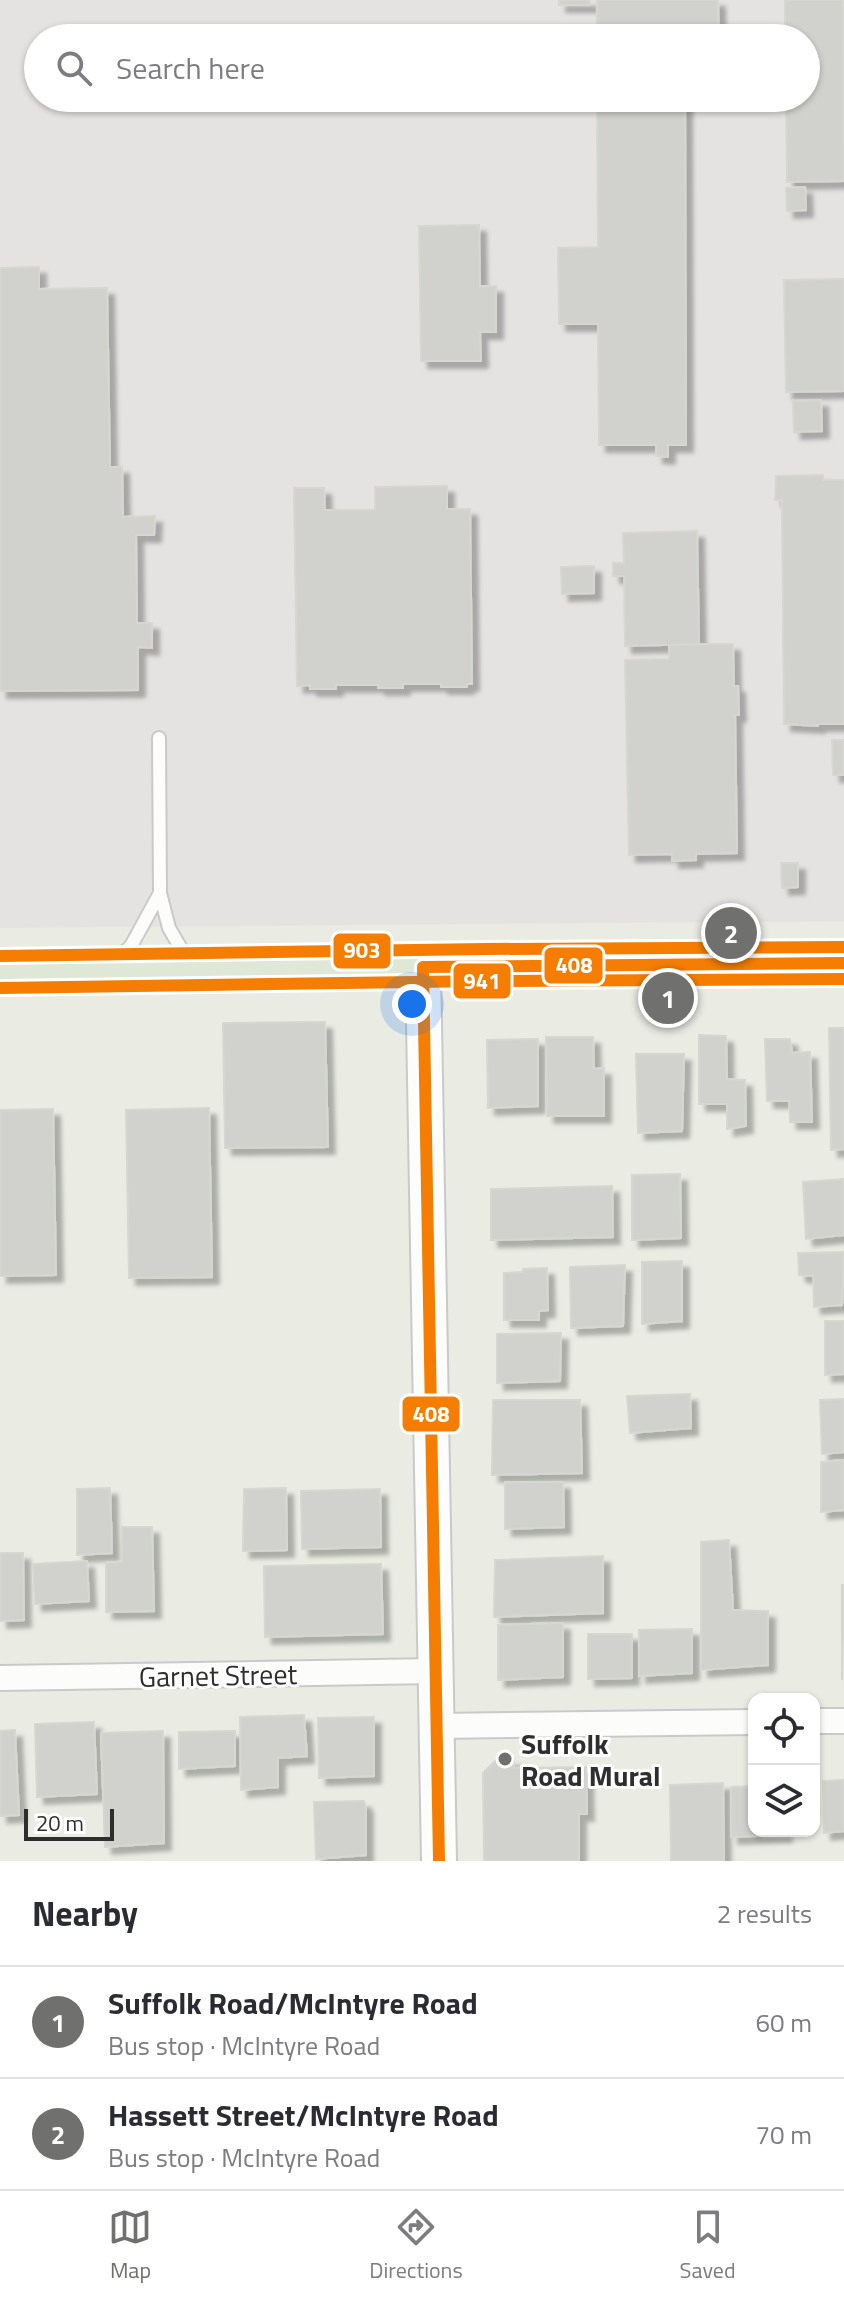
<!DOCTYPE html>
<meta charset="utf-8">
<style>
:root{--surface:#fff;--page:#f7f7f7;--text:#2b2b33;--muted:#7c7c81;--line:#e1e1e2;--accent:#70706e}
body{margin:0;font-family:"Titillium Web",sans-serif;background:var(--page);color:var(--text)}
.controls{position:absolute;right:24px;bottom:24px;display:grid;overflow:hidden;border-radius:16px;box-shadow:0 2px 6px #0004}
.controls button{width:72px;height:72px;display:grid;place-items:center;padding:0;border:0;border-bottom:2px solid var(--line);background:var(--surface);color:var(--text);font:40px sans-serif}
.scale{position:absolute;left:24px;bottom:20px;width:90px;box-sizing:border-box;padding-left:8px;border:4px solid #2e2e2e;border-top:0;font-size:22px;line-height:28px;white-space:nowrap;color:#2e2e2e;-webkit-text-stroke:6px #fff;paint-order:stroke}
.you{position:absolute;left:412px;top:1004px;width:28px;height:28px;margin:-20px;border:6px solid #fff;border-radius:50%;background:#1a73e8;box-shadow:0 0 0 12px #1a73e833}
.badge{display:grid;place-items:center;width:52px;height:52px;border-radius:50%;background:var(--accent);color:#fff;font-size:26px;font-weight:700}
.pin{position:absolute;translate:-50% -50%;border:4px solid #fff;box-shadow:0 2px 8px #0006}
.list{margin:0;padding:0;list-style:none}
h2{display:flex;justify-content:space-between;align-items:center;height:104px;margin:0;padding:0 32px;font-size:34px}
h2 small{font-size:26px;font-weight:400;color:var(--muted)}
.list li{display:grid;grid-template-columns:52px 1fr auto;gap:24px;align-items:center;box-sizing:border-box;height:112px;padding:0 32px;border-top:2px solid var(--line)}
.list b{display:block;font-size:30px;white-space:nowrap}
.list p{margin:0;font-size:26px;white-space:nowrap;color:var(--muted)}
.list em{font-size:26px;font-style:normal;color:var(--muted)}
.icon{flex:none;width:44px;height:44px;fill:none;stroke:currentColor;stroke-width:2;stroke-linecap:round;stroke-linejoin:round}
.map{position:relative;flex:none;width:844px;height:1861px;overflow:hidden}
.search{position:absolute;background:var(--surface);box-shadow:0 2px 6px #0004;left:24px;right:24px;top:24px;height:88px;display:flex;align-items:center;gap:20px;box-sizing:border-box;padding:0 28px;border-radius:44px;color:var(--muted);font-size:30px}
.sheet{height:328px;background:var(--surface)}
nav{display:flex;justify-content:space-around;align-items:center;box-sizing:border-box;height:112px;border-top:2px solid var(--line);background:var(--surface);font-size:22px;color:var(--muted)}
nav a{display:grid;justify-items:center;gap:4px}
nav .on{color:var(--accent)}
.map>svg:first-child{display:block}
</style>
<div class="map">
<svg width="844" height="1861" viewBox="0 0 844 1861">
<defs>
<filter id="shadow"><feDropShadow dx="7" dy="7" stdDeviation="2" flood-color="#0004"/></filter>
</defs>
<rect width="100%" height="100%" fill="#eaece4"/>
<path fill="#e5e2e2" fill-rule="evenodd" d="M0,0h844v921l-844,7zM38,38h768v60h-768z"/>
<path fill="#d1d2cd" stroke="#d5d7d0" stroke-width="2" filter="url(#shadow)" d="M559,0h31v5h-31z
M597,0h121l1,38h-122z
M785,0h58l1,181 -57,1 -1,-84h20v-60h-21z
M597,98h88l1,347h-18v12l-12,-1v-11h-57l-1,-121h-39l-1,-76 40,-1z
M805,187l1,23 -19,1 -1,-23z
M479,225l1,61h16v46h-16l1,29h-60l-2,-135z
M39,267v22l68,-1 3,179h12l1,50 32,-1 -1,19h-18l1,88h15v25l-14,-1v43l-138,1v-423z
M844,279v112l-58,1 -2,-112z
M821,400l1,31 -28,1 -1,-31z
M823,475v5h21v244h-26v2l-34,-2 -2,-224h-7l1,-24z
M447,486v23h23l2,175h-5v3h-26v-3h-38v4h-25v-3h-42v4h-26v-4l-13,1 -3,-198h30l1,22h50v-23z
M697,531l2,113 -74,2 -1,-70h-11v-13h11l-1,-30z
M594,566v27l-32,1 -1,-27z
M699,644h34l1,42h4l1,29h-4l2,138 -41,1v6l-24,1v-7l-43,1 -4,-195 44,-1v-14z
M832,740h12l-1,35h-10z
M781,863h17v24l-16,1z
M325,1022l3,125 -103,1 -2,-125z
M829,1028h15v121l-13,1z
M699,1035l27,1 1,43 18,1 1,46 -19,3v-25h-28z
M546,1037h47l1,32 10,-1v48h-57z
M538,1039v67l-50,2 -1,-68z
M765,1039h25l2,14 18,-1 2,70h-22l-1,-21h-22z
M636,1054h48l-2,77 -44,2z
M209,1108l3,169 -83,1 -3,-168z
M53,1109l3,166 -56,1v-166z
M680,1174l1,64 -49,2v-65z
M844,1179v56l-38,4 -3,-57z
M612,1186l1,51 -122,3v-51z
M844,1252l-2,53 -28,2 -1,-31 -14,-1 -1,-22z
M682,1261v60l-40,3v-62z
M625,1265l-2,61 -52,2 -1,-61z
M547,1268l1,42 -9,1v9h-35v-47l19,-1v-3z
M825,1321h19v53l-19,1z
M561,1333l-1,48 -63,2v-49z
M690,1394l1,34 -61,5 -3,-37z
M844,1399v53l-22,2 -2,-54z
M493,1400h87l2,73 -90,2z
M844,1460v50l-23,2v-50z
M505,1482h58l1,45 -59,2z
M110,1488l2,65 -35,2v-66z
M286,1488l1,62 -44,1 1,-62z
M380,1489l1,58 -79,2 -1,-58z
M122,1527h30l2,84 -48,1v-49l16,-1z
M729,1540l4,70 35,1v54l-67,5v-128z
M0,1553h23l1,67 -24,1z
M603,1556v57l-109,4 1,-57z
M87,1561l2,40 -54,3 -2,-40z
M381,1564l2,70 -118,3 -1,-71z
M842,1585h2l-2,95z
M563,1623v54l-65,3v-55z
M692,1629v44l-53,3v-46z
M588,1634h44v44l-44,1z
M304,1715l3,41 -29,2v29l-37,3 -1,-73z
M374,1717v59l-55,2 -1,-60z
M94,1722l3,72 -60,3 -2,-73z
M15,1730l4,85 -19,1v-85z
M163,1731l1,112 -59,4 -4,-114z
M235,1731v35l-56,3v-37z
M514,1759v9l72,-1 1,47h-8v47h-95l-1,-88 13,-13z
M844,1780v51l-20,2 -1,-52z
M723,1783l1,78h-53l-1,-76z
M754,1786v45h31v4l-54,2v-50z
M364,1801l2,7v47l-50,4 -2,-57z"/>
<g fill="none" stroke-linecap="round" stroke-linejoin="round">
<g stroke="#cac9c9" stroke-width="16">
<path id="lane" d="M159,738l1,155 9,35 21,36
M116,960l15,-14 29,-53"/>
</g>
<g stroke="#cac9c9" stroke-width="28">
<path id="street" d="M0,1678l436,-7
M814,1721h30
M437,1726l317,-4"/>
</g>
<g stroke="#cac9c9" stroke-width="38">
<path id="secondary" d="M423,967l16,894"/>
</g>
<g stroke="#cacac8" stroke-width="44">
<path id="primary" d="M0,972l486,-7 358,-2"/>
</g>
<use href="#lane" stroke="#fcfcfb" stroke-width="12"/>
<use href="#street" stroke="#fcfcfb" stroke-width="24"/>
<use href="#secondary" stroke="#fcfcfb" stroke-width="34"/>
<use href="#primary" stroke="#dfe8d6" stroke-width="40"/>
<g stroke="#fff" stroke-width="18">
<path id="bus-1" d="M423,967l16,894
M423,967l421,-4"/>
</g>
<g stroke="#fff" stroke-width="18">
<path id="bus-2" d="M0,988l486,-7 358,-2"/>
</g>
<g stroke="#fff" stroke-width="18">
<path id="bus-3" d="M0,956l486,-7 358,-2"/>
</g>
<use href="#bus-1" stroke="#f57e02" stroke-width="12"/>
<use href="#bus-2" stroke="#f57e02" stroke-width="12"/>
<use href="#bus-3" stroke="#f57e02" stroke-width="12"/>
</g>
<circle fill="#70706e" stroke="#fff" stroke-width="3" cx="505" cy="1759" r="8"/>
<g text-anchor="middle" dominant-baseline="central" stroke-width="6" stroke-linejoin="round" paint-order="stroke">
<g font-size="28" fill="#2e2e2e" stroke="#fff">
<text transform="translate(218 1675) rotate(-1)">Garnet Street</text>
</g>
<g font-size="28" font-weight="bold" fill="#2e2e2e" stroke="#fff" text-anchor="start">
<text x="521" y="1743">Suffolk<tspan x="521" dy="32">Road Mural</tspan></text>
</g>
</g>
<g stroke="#fff" stroke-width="3">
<rect x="332" y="932" width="60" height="38" rx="8" fill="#f57e02"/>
<rect x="543" y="946" width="61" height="39" rx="8" fill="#f57e02"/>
<rect x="452" y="962" width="60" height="38" rx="8" fill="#f57e02"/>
<rect x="401" y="1395" width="60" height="38" rx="8" fill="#f57e02"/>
</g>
<g font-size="22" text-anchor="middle" font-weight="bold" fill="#fff">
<text x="362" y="958">903</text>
<text x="574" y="973">408</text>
<text x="482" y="989">941</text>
<text x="431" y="1422">408</text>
</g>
</svg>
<div class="controls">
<button><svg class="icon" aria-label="locate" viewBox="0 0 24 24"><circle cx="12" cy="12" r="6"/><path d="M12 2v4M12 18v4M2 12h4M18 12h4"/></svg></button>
<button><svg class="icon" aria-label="layers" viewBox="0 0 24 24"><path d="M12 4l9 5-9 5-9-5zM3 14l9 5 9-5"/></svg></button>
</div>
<div class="scale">20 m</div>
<div class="you"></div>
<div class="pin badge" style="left:668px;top:998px">1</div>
<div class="pin badge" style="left:731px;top:933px">2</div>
<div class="search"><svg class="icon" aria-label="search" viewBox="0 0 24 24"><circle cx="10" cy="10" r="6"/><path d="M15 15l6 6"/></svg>Search here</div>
</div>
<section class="sheet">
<h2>Nearby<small>2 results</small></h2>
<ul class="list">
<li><span class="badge">1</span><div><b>Suffolk Road/McIntyre Road</b><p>Bus stop · McIntyre Road</p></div><em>60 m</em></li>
<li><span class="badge">2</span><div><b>Hassett Street/McIntyre Road</b><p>Bus stop · McIntyre Road</p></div><em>70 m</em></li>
</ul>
</section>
<nav>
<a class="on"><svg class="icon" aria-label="map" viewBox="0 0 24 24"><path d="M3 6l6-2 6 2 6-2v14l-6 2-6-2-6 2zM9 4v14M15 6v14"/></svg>Map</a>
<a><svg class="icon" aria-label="directions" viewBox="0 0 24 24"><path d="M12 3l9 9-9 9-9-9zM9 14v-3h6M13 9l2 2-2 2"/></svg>Directions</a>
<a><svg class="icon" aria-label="saved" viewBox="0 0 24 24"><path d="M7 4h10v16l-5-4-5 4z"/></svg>Saved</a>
</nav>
